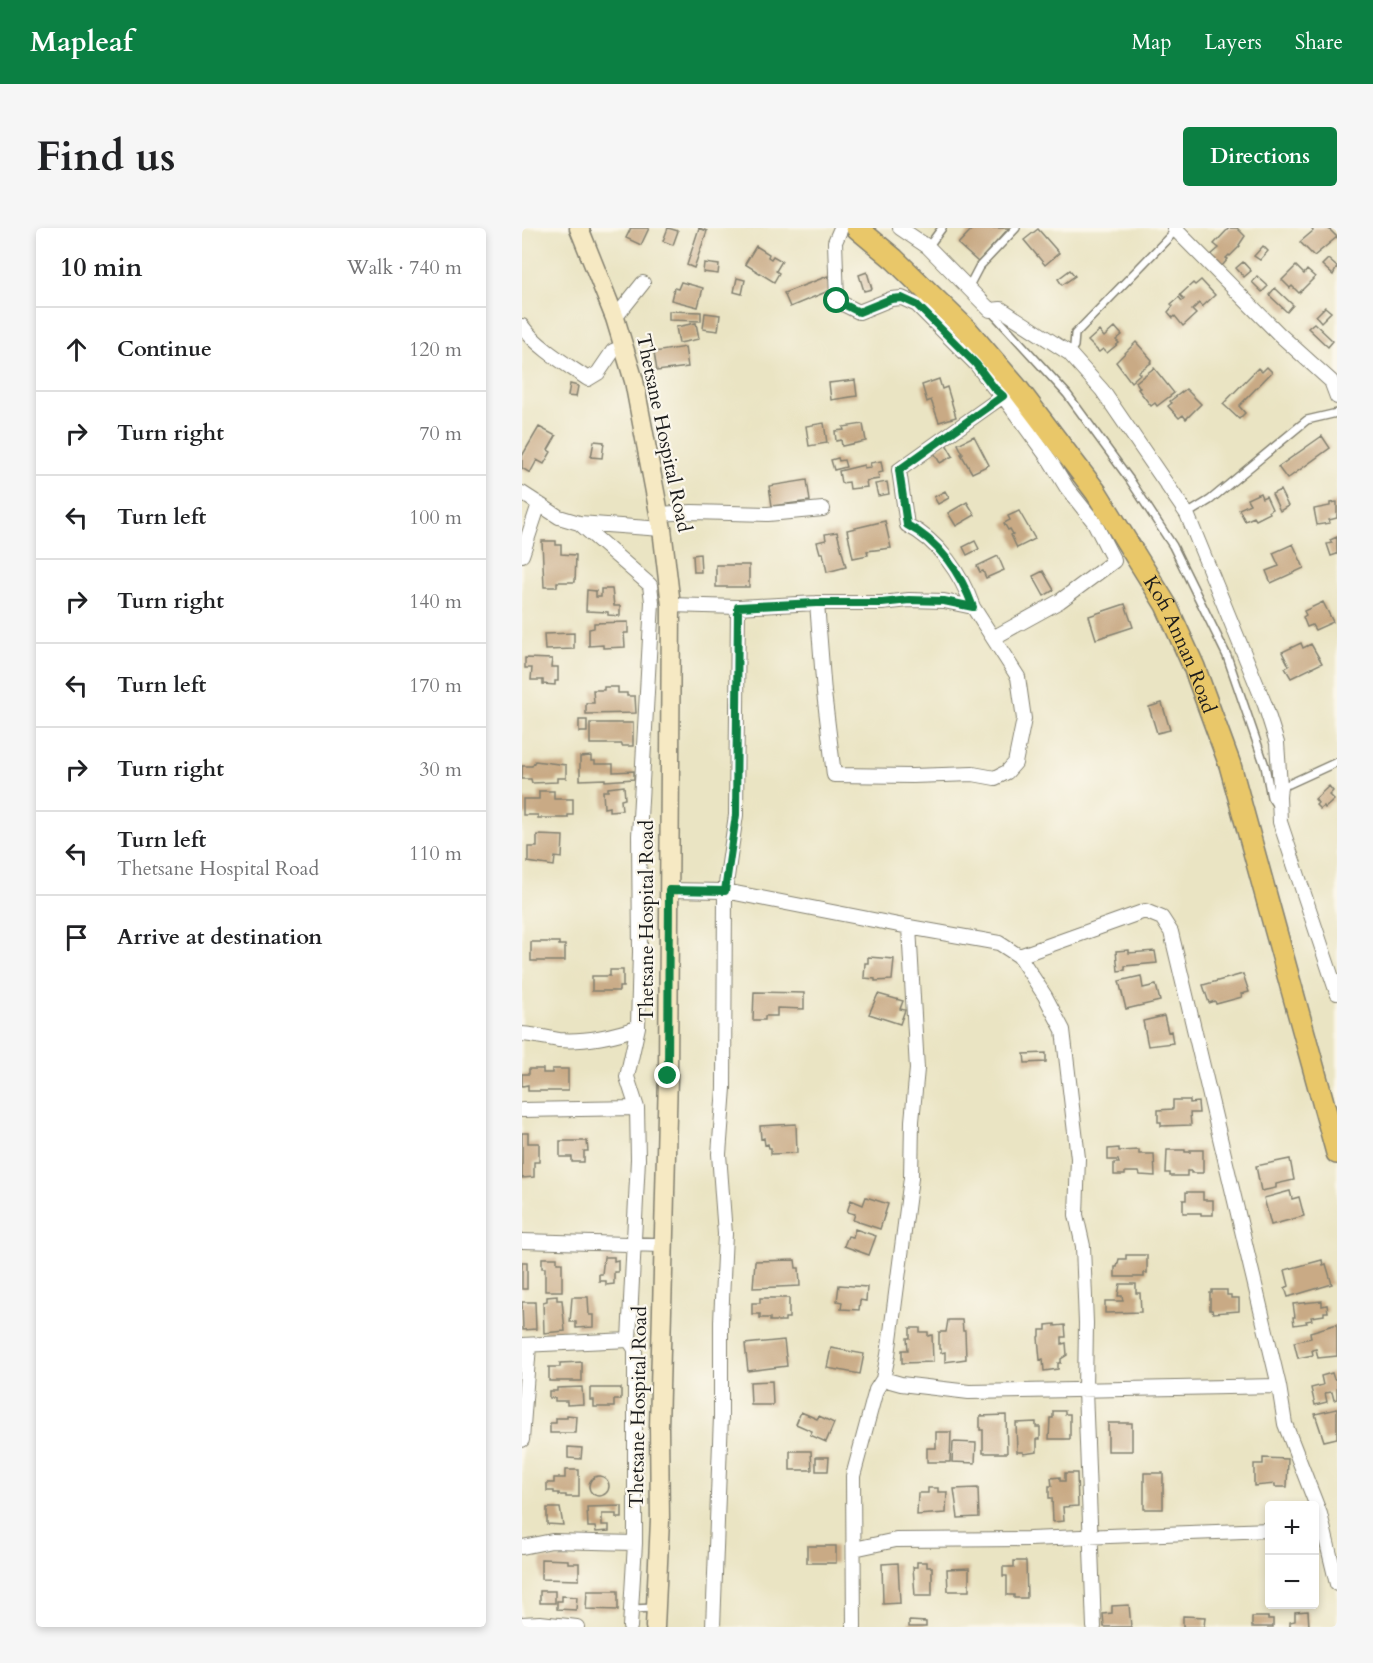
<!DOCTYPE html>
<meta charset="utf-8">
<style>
:root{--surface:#fff;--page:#f6f6f6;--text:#202124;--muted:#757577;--line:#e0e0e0;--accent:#0b8043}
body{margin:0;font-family:Cardo,serif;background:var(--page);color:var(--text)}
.controls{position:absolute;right:18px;bottom:18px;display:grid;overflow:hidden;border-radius:6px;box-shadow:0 3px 9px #0003}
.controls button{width:54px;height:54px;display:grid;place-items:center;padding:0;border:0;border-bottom:2px solid var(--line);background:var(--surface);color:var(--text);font:30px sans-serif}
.stop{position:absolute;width:18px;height:18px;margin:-14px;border:4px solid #0b8043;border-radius:50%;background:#fff}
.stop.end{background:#0b8043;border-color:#fff;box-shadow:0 2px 6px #0008}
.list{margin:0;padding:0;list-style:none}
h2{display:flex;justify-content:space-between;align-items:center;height:78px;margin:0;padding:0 24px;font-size:26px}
h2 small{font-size:20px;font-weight:400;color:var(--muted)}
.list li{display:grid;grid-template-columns:39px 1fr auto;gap:18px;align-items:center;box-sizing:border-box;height:84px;padding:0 24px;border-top:2px solid var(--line)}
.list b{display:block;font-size:22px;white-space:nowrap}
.list p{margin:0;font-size:20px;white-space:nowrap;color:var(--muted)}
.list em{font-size:20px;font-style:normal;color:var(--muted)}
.icon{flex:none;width:33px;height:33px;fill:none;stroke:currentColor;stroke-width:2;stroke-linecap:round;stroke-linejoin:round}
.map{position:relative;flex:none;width:815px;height:1399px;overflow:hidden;border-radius:6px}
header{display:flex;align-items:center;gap:36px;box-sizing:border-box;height:84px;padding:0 30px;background:var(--accent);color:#fff}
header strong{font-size:28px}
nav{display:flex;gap:33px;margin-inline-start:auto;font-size:21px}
.intro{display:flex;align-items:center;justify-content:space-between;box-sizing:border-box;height:144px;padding:0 36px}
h1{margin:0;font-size:42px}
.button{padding:15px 27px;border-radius:6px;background:var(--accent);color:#fff;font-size:21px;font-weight:700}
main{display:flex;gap:36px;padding:0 36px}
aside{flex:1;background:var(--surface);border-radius:6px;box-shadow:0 3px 9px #0003}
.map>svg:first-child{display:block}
</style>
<header>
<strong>Mapleaf</strong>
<nav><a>Map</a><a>Layers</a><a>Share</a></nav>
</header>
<div class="intro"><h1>Find us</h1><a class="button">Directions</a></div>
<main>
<aside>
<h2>10 min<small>Walk · 740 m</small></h2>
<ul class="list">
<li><svg class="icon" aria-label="ahead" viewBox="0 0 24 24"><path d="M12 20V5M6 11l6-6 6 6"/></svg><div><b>Continue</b></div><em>120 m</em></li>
<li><svg class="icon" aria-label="right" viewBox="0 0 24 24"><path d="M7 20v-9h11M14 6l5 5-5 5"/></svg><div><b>Turn right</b></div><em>70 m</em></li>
<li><svg class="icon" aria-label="left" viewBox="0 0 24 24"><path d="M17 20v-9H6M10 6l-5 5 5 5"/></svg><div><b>Turn left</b></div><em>100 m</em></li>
<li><svg class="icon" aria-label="right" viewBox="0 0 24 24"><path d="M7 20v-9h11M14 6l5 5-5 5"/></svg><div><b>Turn right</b></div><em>140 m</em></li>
<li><svg class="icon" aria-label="left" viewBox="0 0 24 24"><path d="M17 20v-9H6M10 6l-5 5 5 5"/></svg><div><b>Turn left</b></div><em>170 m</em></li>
<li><svg class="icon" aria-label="right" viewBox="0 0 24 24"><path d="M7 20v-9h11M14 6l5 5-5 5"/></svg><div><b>Turn right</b></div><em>30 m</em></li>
<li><svg class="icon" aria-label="left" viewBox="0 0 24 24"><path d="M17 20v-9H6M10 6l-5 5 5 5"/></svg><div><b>Turn left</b><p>Thetsane Hospital Road</p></div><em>110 m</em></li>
<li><svg class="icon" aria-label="arrive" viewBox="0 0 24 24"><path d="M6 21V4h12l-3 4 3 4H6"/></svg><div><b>Arrive at destination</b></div></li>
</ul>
</aside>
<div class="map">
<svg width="815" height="1399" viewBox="0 0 815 1399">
<rect width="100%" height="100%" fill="#fbf7ec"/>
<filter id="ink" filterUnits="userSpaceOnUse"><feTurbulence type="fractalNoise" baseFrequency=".0167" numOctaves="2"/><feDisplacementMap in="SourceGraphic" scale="12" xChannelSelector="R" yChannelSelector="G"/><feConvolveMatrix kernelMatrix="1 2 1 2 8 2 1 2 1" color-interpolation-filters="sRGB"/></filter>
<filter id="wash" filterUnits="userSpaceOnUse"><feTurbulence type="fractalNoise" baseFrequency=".008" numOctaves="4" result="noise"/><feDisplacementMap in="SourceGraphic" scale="24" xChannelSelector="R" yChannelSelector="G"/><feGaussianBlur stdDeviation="1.35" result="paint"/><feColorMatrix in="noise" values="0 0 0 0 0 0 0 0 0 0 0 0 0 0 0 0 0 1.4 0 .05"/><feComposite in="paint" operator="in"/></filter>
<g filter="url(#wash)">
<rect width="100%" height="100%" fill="#eae4c3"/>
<g id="blocks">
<path fill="#c9aa85" d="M109,0h18l-8,17 -15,-7z
M146,0l10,3 -5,14 -10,-4z
M177,0l8,3 -13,37 -7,-3z
M451,0h36l-31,34 -20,-18z
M707,0h8l8,8 -6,9 1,1 -10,10 -1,-1 -3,3 2,1 -6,7 -11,-11 8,-7 -5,-4z
M790,0h16l9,9 -23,19 -14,-14 13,-11z
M516,1l21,24 -14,12 -21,-25z
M234,18l13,8 -1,3 3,2 2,-3 9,5 -6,10 3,2 -5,9 -29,-18z
M741,18l5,5 -8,9 -6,-4z
M806,31l9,8 -4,8 -11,-10z
M721,34l8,9 -7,6 -8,-9z
M182,35l15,2 -1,9 -15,-2z
M774,38l8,8 3,-4 8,7 -16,16 -7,-7 -2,2 -8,-8z
M548,42l5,6 -13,9 -4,-6z
M345,44l5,17 -8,2 -5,-16z
M306,48l5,13 -43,18 -6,-14z
M735,48l11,10 -6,6 -10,-10z
M215,50l8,2 -3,14 -8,-2z
M679,52l14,15 -13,12 -3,-4 -7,7 4,4 -13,12 -8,-10 -2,2 -5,-6 5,-6 -2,-2 8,-7 3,4 2,-2 -4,-4 13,-12 2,2z
M159,54l22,6 -5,19 -27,-7 3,-12 4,1z
M753,60l18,17 -6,7 -18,-17z
M803,79l6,5 -10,10 -5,-6z
M147,83l32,1v9l-32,-1z
M183,85l15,2 -2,16 -15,-2z
M174,95l3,16 -20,4 -3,-16z
M792,95l19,18 -5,6 -20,-19z
M593,99l7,8 -6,5 3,3 -12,10 -4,-4 -4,3 -11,-11 11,-10 5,6z
M614,114l16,18 -2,2 1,1 -13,9 2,2 -9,8 -15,-20z
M163,119l3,20 -31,4 -3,-19z
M745,139l5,5 -33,34 6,7 -6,6 -16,-15 35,-36 4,4z
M632,140l20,25 -17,13 -2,-3 -4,3 -13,-17 2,-1 -4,-6z
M417,151l3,10 5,-2 9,30 -17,5 -8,-22 -4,2 -5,-17z
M333,152l2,16 -26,4 -2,-17z
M48,156l8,2 -2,11 -8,-1z
M664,161l15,15 -15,15 -3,-4 -4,3 -11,-12 4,-3 -2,-2z
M302,195l3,20 -18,3 -3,-20z
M341,196l3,17 -24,5 -1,-6 -5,1 -1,-10 9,-1 -1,-3z
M17,199l17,9 -8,14 3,2 -7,12 -7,-4 -7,13 -8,-5v-12z
M452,208l15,29 -17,8 -11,-19h2l-5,-10z
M800,208l8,12 -43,31 -9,-12z
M72,213l10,1 -2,16 -11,-1z
M424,216l7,12 -13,7 -7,-12z
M316,230l1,3 5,-1 2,7 -12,3 -3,-10z
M359,233l2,11 -5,1 1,6 -13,2 1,6 -17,2 -1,-7 -8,1 -2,-12 25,-6v3l7,-1 -1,-4z
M285,252l3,21 -38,5 -3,-20z
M365,254l2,12 -11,2 -3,-12z
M758,262l8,16 -8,5 -8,-17z
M423,263l4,7 -11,6 -4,-7z
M738,265l2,5 4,-2 6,13 -3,2 1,2 -14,7 -2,-3 -9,4 -6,-12 11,-5 -3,-5z
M445,274l8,13 -19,11 -8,-13z
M815,274v16l-8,2 1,3 -13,2 -3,-16 16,-3v-3z
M497,283l16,28 -18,9 -6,-13 2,-1 -3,-5 -2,1 -4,-7 6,-3 -2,-4z
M363,293l6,27 -24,3 1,4 -15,3 -6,-28z
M315,304l9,35 -19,5 -4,-19h-3l-3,-11 9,-2 -1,-6z
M815,309v17l-6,2 -4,-12 5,-1 -2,-3z
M20,313h14v4h5v9l15,1 -1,27h-18v5h-13z
M453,313l4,8 -12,6 -4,-8z
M771,316l11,24 -33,15 -5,-12 13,-5 -6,-13z
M178,326l1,18h-7l-1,-17z
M476,328l6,14 -18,8 -3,-7 -3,1 -3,-6z
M194,337h33v22h-33z
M521,343l11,19 -10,6 -11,-20z
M79,361h11l2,17h6v10l-12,-1v-3l-22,-1 1,-21 9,1v6h5z
M801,374l10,20 -18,8 -3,-5 -5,2 -4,-10 3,-2 -2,-4z
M603,376l8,23 -37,12 -7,-23z
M106,394v11h-4l1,14 -22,1v-3l-14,1v-17l5,-1v-5z
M52,405v16l-29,1 -1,-16z
M779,415l2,5 8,-4 11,19 -31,15 -6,-10 4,-2 -7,-14z
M3,430l27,1 -1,8h7v14h-3v4l-12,-1v-4h-12l1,-12h-7z
M82,459h14v6h9v3h8l1,17 -50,1v-11h8l-1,-13h11z
M640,475l8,27 -13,3 -8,-26z
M57,492h8v12h-8z
M68,495h43v23h-11v-2h-32z
M69,528v5h4v3h18v8l21,-1v8l-29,2v-2l-25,1v-23z
M13,533l31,4v13h-9v4l-25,1 -1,-4h-9v-13h10z
M102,558l1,13 -4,1 1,10 -13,1v-4l-5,1 -1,-17h5v-3z
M807,558l4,5 -4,4 5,5 -9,8 -1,-2 -4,3 -4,-4 2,-2 -3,-4z
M17,563h15v8h19v16h-5v3h-30v-3h-15v-16h16z
M15,607l26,1 -1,22 -7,-1 -1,9 -26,-4v-15h9z
M9,714h28v3h6v16h-34z
M607,722v3l26,-2 2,12 -32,3v4l-7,1 -2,-20z
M346,729l26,2 -2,21 -17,1v-2l-11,-1 1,-15h3z
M88,742h13v17h-4v4h-27v-15h18z
M721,746l6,18 -8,2 1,3 -26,7 -1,-3 -6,2 -6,-18z
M619,748l2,12 13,-3 4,16 -34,8 -7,-28z
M232,764l50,1v16l-27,-1v8h-12v4h-12z
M356,766l25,7 -3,8 5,1 -5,14 -31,-10z
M642,788l4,16 3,-1 2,12 -25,3 -5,-25z
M524,825v9l-21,1 -1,-9z
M7,841h14v4h9v-4h16v22h-40v-6l-6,1v-12h7z
M651,872h17v3l8,-1 1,11h-9l1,12 -30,1v-4h-3v-12l15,-1z
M274,896l1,29 -26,1v-6h-2l-1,-4 -3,1 -1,-7 -3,1 -1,-13z
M0,905h6v10h11v19h-5v15l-12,1z
M38,913h27l1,10h-4v11h-12v-5h-12z
M597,920v3l20,-1v4h15l1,22 -15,-1 -1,-3h-14v3h-11v-12h5l-1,-3h-10v-11z
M645,922h18v2h5v-2h13v23h-12v-2h-4v5h-17v-3h-4z
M768,931l4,21 -18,4v4l-15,3 -5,-25z
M768,963l2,8 7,-2 5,19 -33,9 -7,-27z
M664,964h17v8h10v15h-12v-2h-18v-13h3z
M344,969l22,7 -8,25 -27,-9 2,-6 -8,-2 4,-12 12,5z
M333,1001l21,7 -7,19 -25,-9 4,-10 5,1z
M604,1027h21v18h-3v4h-29v-10h2l2,-8h7z
M82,1029h10v4l4,-1v12h-4v12l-8,1v-4h-7v-7h3z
M20,1030h15v5h5v28h-17v-23h-3z
M273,1032l1,8h3l1,18 -47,2 2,-27z
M800,1032l1,5 3,-1 6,20 -44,13 -3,-9 4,-2 -4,-16z
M0,1034h5v27h-5z
M598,1056h16v9h4l1,19 -36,1v-12h18l-1,-5h-4z
M317,1057l28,2 -1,14 -6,-1 -1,10 -18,-1 1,-7 -5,-1z
M690,1062h15v5h4v3h8v13l-26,2 -1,-3h-2v-17h2z
M35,1068v4h5l3,31 -21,2 -1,-31 4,-1v-4z
M50,1069h16l1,18h4v12l-17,1v-6h-6z
M238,1070h29v20h-4v3h-15v-3h-10v-4h-8v-11h8z
M800,1073v5l5,-1 1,7h-4v3l-13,2 1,3 -6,1 1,2 -13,2 -1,-8h2l-2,-13z
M0,1074h13l1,27 -13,1z
M426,1092h14l1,11h2l1,28 -21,3v-10l-4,1v-4h-2v-17h7z
M533,1096v2l10,-1 1,12h-4v7l4,-1 1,12 -6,4v4h-3v6l-14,2 -1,-12 -3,1 -2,-23 2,-1v-6h6v-5z
M815,1096v32l-19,2 -2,-9 -4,1 1,5 -15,3 -4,-16 17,-4 -1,-6z
M388,1100h10v4h8v4l4,-1 1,27 -31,1v-13h6l-1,-12h3z
M262,1112l3,26 -39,5 -3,-27z
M309,1120l33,6 -4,20 -33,-6z
M60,1134v19h-33v-14h11v-4z
M810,1145l2,6 3,-1v21l-3,1 -2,-8 -7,1 2,9 -12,3 -4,-17 12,-3 -2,-9z
M250,1153l1,24h-22l-1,-23z
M60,1159l1,17 -16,1v-4h-12v-3h-6v-7h8v-3z
M68,1160h31v12h-7v7h-20v-7h-4z
M815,1181v29l-13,3 -9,-27z
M531,1183h12v3h5v25h-21l1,-21h3z
M279,1184l16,7 2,-3 15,7 -8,19 -16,-7 2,-4 -16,-7z
M45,1187l9,1 -1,17h-25v-10h6v-5h11z
M484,1187l1,38h-24v-23h-3v-14z
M514,1194v5h4v12h-3v13l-14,2v-2h-6l-1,-29z
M586,1195h24v28h-24z
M414,1204h15l-1,30h-23v-14h9z
M431,1214l23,1 -1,20 -23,-1z
M46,1219l14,1 -1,11 -13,-1z
M268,1223h21l1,19h-22z
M294,1229h13l-1,14h-12z
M741,1230l25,1 -1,28h-12v-3l-21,2v-22h9z
M43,1242h14v27h-13v-2h-7v-2h-5v-2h-7v-8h7v-5h11z
M543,1245h12l1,33 -15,1 1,14 -11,1 -1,-24h-3v-12h3l-1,-8 9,-1v4h5z
M622,1245h19v36h-19z
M67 1258a10 10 0 1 1 20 0a10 10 0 1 1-20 0Z
M406,1260h10v4h9l-1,21 -29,2 1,-22h10z
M456,1260l1,29 -21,1 -4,-29z
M100,1278v12h-6v-4h-14v11h7v6l-13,1 -1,-5h-7l-1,-20z
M25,1280h13l3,17 -16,-1z
M285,1318h29v17h-29z
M19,1331l27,1v3h11v17l-38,-1z
M492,1333h12l1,37h-13v-3h-7v-19h-4v-9h11z
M395,1334h10v5h5v29h-17l-2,-29h4z
M376,1335l2,40 -17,1 -1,-40z
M447,1340v23h-21l-1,-22z
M18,1363h15v12h-15z
M65,1363h31v19l-32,-1z
M40,1368l15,1 -1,13 -19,-1v-8h5z
M607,1377l2,22h-27l-1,-13 9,-1v-7z
M786,1383l1,16h-19v-5l5,-1v-9z
M661,1388l22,1 -1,10h-21z
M730,1389h16v2h5v8h-21z
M387,1393l17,1v5h-17z"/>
</g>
</g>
<g filter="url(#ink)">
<use href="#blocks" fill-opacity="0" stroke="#838070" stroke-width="1.5"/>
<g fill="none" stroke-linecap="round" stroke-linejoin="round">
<g stroke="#838070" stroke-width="10">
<path id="service" d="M406,19l14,-19
M447,58l10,-19 37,-39
M469,83l76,83 63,86 43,66 54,110 38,110 6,31 6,9
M547,125l5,-7 1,-12 101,-104
M665,286l23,-14 97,-80 30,-7
M758,558l9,-2 48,-22
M110,1381l22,-1"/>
</g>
<g stroke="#838070" stroke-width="16">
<path id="minor" d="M319,0l-6,14 2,59 22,11 32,-13 11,-1 15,7 59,59 18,24 9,8 -104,74 8,55c32,16 54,49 66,82
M378,0l28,19 62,63 11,-1 68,44 33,37 85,124 78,191 12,38 3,43 -1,11 1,25 57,171
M652,0l105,106 52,47 6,16
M93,90l28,-35
M0,98c16,22 44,38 66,53l10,-6 15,-22 10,-4
M0,265l37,24 20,6 83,6
M137,286l33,-2 76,2 55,-5
M57,295l71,62 2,17 -13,234 1,116 -2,75 -11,50 10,31 1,51 -9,181 6,9v194l-5,84
M0,327l17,-51
M149,377l67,2 79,-4h65l27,-3 35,1 29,6 45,70 6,42 -9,44 -8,9 -12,6 -22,-4 -61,2 -78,-1 -10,-82 -7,-90
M471,410l67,-37 54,-40 -20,-39 -27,-34 -16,-26 -48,-66
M147,662l56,1 184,36 8,142 -5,52 -1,57 -23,177 -5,24 -7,11 -23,86 1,151
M387,699l90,16 20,13 26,40 18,34 15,128 -2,57 7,31 3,77 -1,67 9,237
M497,728l126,-45 17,7 9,14 108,454 6,38 35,90 17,70
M0,806c13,1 25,4 37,6 25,2 57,-4 79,-13
M0,882l115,-2
M0,1013l141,4
M0,1117l107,-5
M361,1151l18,5 68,8 310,-6
M0,1212l7,-95
M0,1319l30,-6 83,2
M332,1321l42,-9 133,-1 241,-9
M0,1396l18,-1 37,4
M191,1399l8,-211v-94l4,-88 -6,-80 5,-66 1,-197 11,-76 2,-208"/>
</g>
<g stroke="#838070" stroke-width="21">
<path id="secondary" d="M57,0l36,90 19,63 28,148 9,76 -3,471 -9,352 1,92 -5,107"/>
</g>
<g stroke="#838070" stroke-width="24">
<g id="primary">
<path id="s1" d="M335,0l37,31 74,72 49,57 79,104 70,113 28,62 36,98 107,388"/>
</g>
</g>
<use href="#service" stroke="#fff" stroke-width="7"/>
<use href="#minor" stroke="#fff" stroke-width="14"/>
<use href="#secondary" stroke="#f6e9c3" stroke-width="18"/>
<use href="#primary" stroke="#e9c769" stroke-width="21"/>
</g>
</g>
<g fill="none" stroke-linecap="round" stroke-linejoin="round" filter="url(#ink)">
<path stroke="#0b8043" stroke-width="8" d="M146,848l1,-186 56,1 11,-76 2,-208 78,-4h66l27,-3 35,1 29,6c-12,-33 -34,-66 -66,-82l-8,-55 104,-74 -9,-8 -18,-24 -59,-59 -15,-7 -11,1 -32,13 -22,-11"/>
</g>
<g text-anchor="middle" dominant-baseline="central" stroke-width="4.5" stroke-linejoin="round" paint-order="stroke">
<g font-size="20" fill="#1c1c1c" stroke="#fbf7ec">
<text transform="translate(142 205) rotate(78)">Thetsane Hospital Road</text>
<text stroke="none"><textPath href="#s1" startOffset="532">Kofi Annan Road</textPath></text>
<text transform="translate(124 693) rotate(-90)">Thetsane Hospital Road</text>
<text transform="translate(116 1179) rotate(-89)">Thetsane Hospital Road</text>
</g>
</g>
</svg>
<div class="controls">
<button>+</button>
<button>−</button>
</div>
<div class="stop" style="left:315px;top:73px"></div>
<div class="stop end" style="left:146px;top:848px"></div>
</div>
</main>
